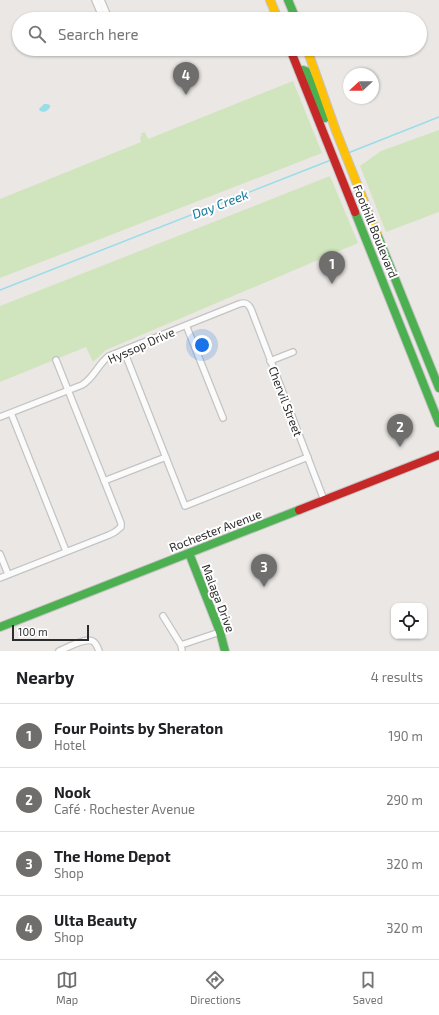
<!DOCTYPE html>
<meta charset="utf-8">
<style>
:root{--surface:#fff;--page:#f2f2f2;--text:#202124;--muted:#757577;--line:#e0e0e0;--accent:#6f6e6d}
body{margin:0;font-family:"Exo 2",sans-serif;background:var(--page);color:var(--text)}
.controls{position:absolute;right:12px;bottom:12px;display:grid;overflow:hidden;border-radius:8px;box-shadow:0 1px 3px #0004}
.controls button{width:36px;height:36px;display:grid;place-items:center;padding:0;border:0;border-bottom:1px solid var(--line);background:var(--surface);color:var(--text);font:20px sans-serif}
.compass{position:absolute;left:343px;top:68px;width:36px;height:36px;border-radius:50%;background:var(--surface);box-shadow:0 1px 3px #0004;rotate:248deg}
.scale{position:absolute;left:12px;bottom:10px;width:77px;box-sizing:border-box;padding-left:4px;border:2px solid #2d2d2d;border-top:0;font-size:11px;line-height:14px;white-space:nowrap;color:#2d2d2d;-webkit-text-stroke:3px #fff;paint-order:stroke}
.you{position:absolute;left:202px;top:345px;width:14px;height:14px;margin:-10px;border:3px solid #fff;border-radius:50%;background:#1a73e8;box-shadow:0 0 0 6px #1a73e833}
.badge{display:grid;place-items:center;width:26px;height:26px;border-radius:50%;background:var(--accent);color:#fff;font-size:13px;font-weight:700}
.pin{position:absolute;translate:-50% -33px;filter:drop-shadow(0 1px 2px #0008)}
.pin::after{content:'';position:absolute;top:21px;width:14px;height:12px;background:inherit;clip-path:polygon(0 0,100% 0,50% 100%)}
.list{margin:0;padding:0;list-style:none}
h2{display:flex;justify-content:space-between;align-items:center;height:52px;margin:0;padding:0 16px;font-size:17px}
h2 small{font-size:13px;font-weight:400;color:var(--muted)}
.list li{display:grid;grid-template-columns:26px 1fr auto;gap:12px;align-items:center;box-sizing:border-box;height:64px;padding:0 16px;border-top:1px solid var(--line)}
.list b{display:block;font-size:15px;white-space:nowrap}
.list p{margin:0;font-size:13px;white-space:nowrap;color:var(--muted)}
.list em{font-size:13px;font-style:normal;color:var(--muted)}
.icon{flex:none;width:22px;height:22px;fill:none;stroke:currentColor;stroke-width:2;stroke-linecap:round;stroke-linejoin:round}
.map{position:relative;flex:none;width:439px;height:651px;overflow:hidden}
.search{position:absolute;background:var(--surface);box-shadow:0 1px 3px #0004;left:12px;right:12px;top:12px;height:44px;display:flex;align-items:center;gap:10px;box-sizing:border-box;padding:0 14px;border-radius:22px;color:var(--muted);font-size:15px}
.sheet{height:308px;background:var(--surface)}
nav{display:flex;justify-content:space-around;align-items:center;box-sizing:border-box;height:56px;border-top:1px solid var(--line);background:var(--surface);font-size:11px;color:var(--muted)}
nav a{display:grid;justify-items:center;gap:2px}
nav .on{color:var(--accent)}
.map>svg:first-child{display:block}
</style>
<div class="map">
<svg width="439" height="651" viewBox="0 0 439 651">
<rect width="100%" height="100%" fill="#eae7e4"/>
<path fill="#d0e5be" d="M293,81l29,72 -322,125v-79l141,-57 -1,-5 2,-1 -1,-3 4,-1 3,7z
M439,130v82l-53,20 -26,-66 21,-15z
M330,176l28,67 -252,107 -13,12 -7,-15 -86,35v-76z"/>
<path fill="#99dcea" d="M44,104h3l3,1v2c-2,4 -6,6 -10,4l-1,-2z"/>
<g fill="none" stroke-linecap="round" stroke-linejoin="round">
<path stroke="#99dcea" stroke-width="1.5" d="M348,153l91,-36
M0,290l331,-130"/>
<g stroke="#c4c4c4" stroke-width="8">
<path id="street" d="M95,0l8,19
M101,0l8,19
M186,325l37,93
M124,351l61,155 123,-49
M270,361l23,-9
M11,413l55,138
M0,417l82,-32c13,-8 15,-20 27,-29l130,-52c6,-2 9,-1 12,5l73,191
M104,481l62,-24
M0,554l8,20
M0,578l109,-43 6,-3 6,-5v-4l-65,-163
M163,616l18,29 1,6
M181,645l39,-13
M59,651c8,-3 28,-15 35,-9 2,2 4,6 5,9"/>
</g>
<g stroke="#c4c4c4" stroke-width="10">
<path id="fast" d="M288,0l8,19
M299,71l4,-1 3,1 19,47
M355,212l84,211
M377,234l62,154
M189,553l31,79 5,19
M0,627l299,-117"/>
</g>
<g stroke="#c4c4c4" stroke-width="10">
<path id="slow" d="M270,0l8,19
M307,49l29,82 41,103"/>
</g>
<g stroke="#c4c4c4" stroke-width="10">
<path id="jam" d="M290,49l65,163
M299,510l140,-55"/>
</g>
<use href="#street" stroke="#fcfbfb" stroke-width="5.5"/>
<use href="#fast" stroke="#4caf50" stroke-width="8"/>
<use href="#slow" stroke="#ffc107" stroke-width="8"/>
<use href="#jam" stroke="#c62828" stroke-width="8"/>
</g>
<g text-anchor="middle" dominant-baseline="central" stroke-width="4" stroke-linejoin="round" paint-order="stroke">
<g font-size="12" fill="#2d2d2d" stroke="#fff">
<text transform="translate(376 231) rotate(68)">Foothill Boulevard</text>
<text transform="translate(141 345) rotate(-24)">Hyssop Drive</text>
<text transform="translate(286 401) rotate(69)">Chervil Street</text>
<text transform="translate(215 530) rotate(-21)">Rochester Avenue</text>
<text transform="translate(219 598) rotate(69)">Malaga Drive</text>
</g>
<g font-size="13" font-style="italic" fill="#11789d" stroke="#fff">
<text transform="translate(220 204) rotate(-21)">Day Creek</text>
</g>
</g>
</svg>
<div class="controls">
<button><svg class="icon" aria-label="locate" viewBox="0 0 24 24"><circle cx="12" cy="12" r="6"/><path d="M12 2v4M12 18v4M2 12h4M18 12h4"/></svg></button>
</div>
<svg class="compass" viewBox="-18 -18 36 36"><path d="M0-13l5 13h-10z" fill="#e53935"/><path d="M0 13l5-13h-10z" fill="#757577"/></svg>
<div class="scale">100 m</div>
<div class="you"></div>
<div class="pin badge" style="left:332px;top:284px">1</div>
<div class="pin badge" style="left:400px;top:447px">2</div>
<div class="pin badge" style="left:264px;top:587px">3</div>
<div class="pin badge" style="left:186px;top:95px">4</div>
<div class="search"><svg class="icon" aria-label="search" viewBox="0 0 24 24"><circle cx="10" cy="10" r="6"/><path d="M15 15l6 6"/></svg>Search here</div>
</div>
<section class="sheet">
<h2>Nearby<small>4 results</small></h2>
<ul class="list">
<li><span class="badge">1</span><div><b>Four Points by Sheraton</b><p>Hotel</p></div><em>190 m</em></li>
<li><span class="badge">2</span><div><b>Nook</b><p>Café · Rochester Avenue</p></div><em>290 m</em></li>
<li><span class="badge">3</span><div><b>The Home Depot</b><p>Shop</p></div><em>320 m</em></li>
<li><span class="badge">4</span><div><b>Ulta Beauty</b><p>Shop</p></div><em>320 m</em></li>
</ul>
</section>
<nav>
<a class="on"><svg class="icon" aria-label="map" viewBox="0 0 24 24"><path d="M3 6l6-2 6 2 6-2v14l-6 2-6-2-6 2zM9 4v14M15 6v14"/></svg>Map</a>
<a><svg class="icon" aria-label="directions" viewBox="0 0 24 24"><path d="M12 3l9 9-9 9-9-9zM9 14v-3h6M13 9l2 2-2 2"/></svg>Directions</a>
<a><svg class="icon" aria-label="saved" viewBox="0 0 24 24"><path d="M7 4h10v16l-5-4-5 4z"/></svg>Saved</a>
</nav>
